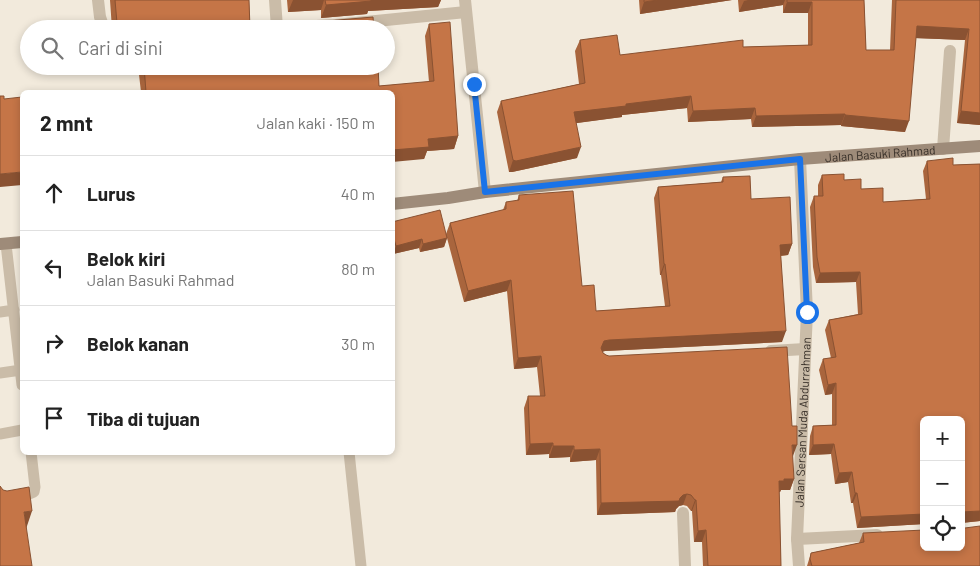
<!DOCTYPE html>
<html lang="id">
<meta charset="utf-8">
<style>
:root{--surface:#fff;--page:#f6f6f6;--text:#222;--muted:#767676;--line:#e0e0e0}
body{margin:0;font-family:Barlow,sans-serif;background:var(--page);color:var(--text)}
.controls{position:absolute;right:15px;bottom:15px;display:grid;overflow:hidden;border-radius:8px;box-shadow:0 2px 8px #0003}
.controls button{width:45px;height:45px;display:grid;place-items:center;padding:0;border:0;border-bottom:1px solid var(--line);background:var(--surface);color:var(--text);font:25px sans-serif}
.stop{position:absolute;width:15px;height:15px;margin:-11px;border:4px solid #1a73e8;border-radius:50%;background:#fff}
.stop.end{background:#1a73e8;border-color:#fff;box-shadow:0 1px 5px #0008}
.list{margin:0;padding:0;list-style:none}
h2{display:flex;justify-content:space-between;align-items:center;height:65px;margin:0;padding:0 20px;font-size:21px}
h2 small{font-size:16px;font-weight:400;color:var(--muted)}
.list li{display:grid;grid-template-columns:32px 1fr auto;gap:15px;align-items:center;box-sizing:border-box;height:75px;padding:0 20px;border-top:1px solid var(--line)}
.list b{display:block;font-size:19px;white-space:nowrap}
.list p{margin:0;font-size:16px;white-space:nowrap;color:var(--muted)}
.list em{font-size:16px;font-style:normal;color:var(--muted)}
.icon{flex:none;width:28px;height:28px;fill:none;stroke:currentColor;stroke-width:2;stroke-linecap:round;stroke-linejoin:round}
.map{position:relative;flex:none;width:980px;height:566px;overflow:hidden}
.search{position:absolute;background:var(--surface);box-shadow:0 2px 8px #0003;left:20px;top:20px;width:375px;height:55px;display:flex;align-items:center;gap:12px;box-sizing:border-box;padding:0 18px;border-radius:28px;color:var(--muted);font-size:19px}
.panel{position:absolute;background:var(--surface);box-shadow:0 2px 8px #0003;left:20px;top:90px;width:375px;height:365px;border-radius:8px}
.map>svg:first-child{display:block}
</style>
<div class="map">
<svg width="980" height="566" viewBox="0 0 980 566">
<rect width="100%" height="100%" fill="#f2eadc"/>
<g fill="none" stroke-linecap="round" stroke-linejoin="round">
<path stroke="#cabca8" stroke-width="11" d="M6,244l16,141
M0,312l14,-2
M0,373l21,-3
M0,434l22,-4
M349,452l12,114
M0,501l20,-3 14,-6 1,-5 -4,-35"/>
<g stroke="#cabca8" stroke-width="12">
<path d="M98,0l2,17 4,12"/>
<path d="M275,0l2,28 59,-3 130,-13"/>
<path d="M465,0l20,192"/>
<path d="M943,149l7,-98"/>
<path d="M771,351l34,-2"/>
<path d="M683,513l2,53"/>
<path d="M797,539l80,-4"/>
<path id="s1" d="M799,566l-2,-27 10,-227 -7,-153"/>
</g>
<g stroke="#9e8b79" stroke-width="12">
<path id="s2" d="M392,204l56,-6 37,-6 315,-33 180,-13"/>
<path d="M0,244l22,-2"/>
</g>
</g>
<path fill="#a9653d" d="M110,0h139l1,29h-138z
M287,0h154l-3,7 -70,4 -1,3 -46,4v-8l-33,2z
M639,0h93l-92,14z
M738,0h126l2,50h24l2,-50h88v125l-23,-2 8,-83 -49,-2 -11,94 -64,-6v-1l-89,2 -1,-8 -63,3 -1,-14 -65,7v2l-46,6 1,35 -65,14h-3l-12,-60 4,-11 78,-17 -4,-33 5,-11 40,15 123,-8 65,-2v-32h-25v-8l-44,7z
M327,21l47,8h-50z
M429,24l29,112 -4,13 -27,2 -3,8 -32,-67h-251l-3,-26h240l1,20 50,-4 -4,-46z
M927,161l26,4 27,-1v357l-19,2v-103h-37v104l-67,4 -4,-25h-2l-3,-21 -13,2 -4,-30 -22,1 1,-19 3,-10 19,-1v-31l-7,1 -6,-25 4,-11 8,-1 -6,-28 4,-10 29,-6 -2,-32 -40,1 -3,-16 -3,-60 4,-11h4v-11l4,-10 22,5 39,22 43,-3 -3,-28z
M723,177l28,22 41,45 -4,11 -7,1 1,86 -177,9 -3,1 4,3 186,101 2,23 -4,11h-9l-1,2h-1l2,74h-78l-1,-24h-8l-2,-31h-1l-4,-5 -4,-1 -4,1 -3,3 -1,3 -78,3 -1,-55 -26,2v-5l-21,1v-4l-23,1 -2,-47 4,-12h12l-3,-29 -23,2 -7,-78 -43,11 -17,-64 -3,9 -24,5 -1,-4 -26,6 -1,-32 54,12 4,-11 53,-13 3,-8 11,-1 2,-6 63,91 14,25 69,-5 -4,-31h-1l-6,-77 4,-11 63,-5z
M863,533l117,33h-173l4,-13 48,-10z"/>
<path fill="#8a5232" d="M293,0h31l-3,10 -33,2z
M371,0h70l-3,7 -70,4 -1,3 -46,4 5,-13z
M658,0h74l-92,14 4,-12z
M748,0h37l-2,5 -44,7 5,-11z
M787,2h25l-4,11h-25z
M140,21l-3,8h-22l2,-6z
M917,26l52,3 -4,11 -52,-2z
M691,96l-4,12 -65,7v2l-52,7 4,-12 52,-8z
M755,108l-4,11 -63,3 5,-11z
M961,111l19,2v12l-23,-2z
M845,114l-4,11 -89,2 4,-11z
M845,115l64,6 -4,11 -64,-6z
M458,136l-4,13 -27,2 -3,8 -32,3v-12l36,-11z
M581,147l-4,11 -65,14h-3l4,-12z
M22,172v13l-22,2v-13z
M447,238l-3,9 -24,5 3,-8z
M422,239l-3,9 -26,6 3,-8z
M792,244l-4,11 -12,1 4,-11z
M664,264h1l-4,11h-1z
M860,272l-4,10 -40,1 4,-10z
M511,280l-4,11 -43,11 4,-11z
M786,331l-4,11 -177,9 -5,1 1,-4 3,-7 5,-1z
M541,356l-4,11 -23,2 4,-11z
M836,383l-4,11 -7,1 3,-10z
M553,443l-4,11 -23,1 4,-11z
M834,444l-3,10 -22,1 4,-10z
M792,445h5l-4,11z
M553,446h21l-4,11 -21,1z
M600,449l-4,11 -26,2 4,-12z
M852,472l-4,10 -13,2 4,-11z
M784,479h10l-4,11h-9l-1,2 -5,1 4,-12z
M855,493h2l-4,10h-2z
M687,494l-4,11 -4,1 -3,3 -1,3 -78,3 4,-12 79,-5 3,-3z
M695,500h1l-4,11h-1z
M32,511l-6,18 -2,-17z
M980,511v10l-19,2v-11z
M924,514v10l-67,4 4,-11z
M706,530l-4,12h-8l4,-11z"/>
<path fill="#c57547" stroke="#8a5232" d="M115,0h134l1,29h-109l-1,-8 -23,2z
M325,0h46v1l-45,4z
M644,0h14l-14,2z
M787,0h77l2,50h28l2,-50h84v113l-19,-2 8,-82 -52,-3 -8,95 -64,-6v-1l-89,2 -1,-8 -62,3 -2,-15 -65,8v2l-52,6 7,35 -65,14 -3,-1 -12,-59 84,-18 -5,-43 37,-5 3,20 123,-15v7l69,-2v-43h-25z
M373,17l1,12h-47v-8z
M450,22l8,114 -30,3 1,8 -37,3v-58h-246l-2,-26h234l1,20 55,-5 -5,-57z
M0,96h4v3l18,-2v75l-22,2z
M953,158v7l27,-1v347l-19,1v-92h-37v94l-63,3 -4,-24h-2l-3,-21 -13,1 -5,-29 -21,1v-19l23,-1v-42l-8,2 -5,-26 13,-2 -7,-37 33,-6 -2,-42 -40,1 -3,-16 -3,-61h9l-1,-21 22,-1v6l17,-1v10l22,-1v14l47,-3 -3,-38z
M750,176l1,23 39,-2 2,47 -12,1 6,86 -177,9 -5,1 -3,7 2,5 3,2 3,1 178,-9 5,79h5v19h-5l2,34h-10v2h-5l2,85h-73l-2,-36 -8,1 -2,-31h-1l-4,-5 -4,-1 -4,1 -3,3 -1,3 -78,2 -1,-54 -26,1v-4h-21v-3l-23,1 -2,-48h17l-4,-40 -23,2 -7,-78 -43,11 -18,-68 56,-14v-7l13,-2v-5l54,-4 9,95 12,-1 2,26 74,-5 -5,-42h-1l-6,-77 65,-5v-5z
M440,210l7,28 -24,6 -1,-5 -26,7 -4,-14v-10z
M0,486l3,4 4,1 22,-4 3,24 -8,1 8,54h-32z
M980,526v40h-168l-2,-7 1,-6 53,-11 -1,-9 61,-3v17h37v-20l4,1z"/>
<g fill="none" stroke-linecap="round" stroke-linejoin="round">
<path stroke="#1a73e8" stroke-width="6" d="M474,84l11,108 315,-33 7,153"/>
</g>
<g text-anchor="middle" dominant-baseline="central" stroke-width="4" stroke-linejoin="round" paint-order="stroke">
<g font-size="12" fill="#372f28" stroke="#f9f4e9">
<text stroke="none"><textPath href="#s2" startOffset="491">Jalan Basuki Rahmad</textPath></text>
<text stroke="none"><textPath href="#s1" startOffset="144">Jalan Sersan Muda Abdurrahman</textPath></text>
</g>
</g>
</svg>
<div class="controls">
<button>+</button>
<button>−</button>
<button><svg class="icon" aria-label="locate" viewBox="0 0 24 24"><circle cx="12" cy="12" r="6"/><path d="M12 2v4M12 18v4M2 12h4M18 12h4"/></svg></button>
</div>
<div class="stop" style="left:807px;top:312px"></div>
<div class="stop end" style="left:474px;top:84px"></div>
<div class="search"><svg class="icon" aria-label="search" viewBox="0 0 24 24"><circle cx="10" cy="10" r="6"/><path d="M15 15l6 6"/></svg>Cari di sini</div>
<section class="panel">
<h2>2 mnt<small>Jalan kaki · 150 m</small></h2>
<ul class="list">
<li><svg class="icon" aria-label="ahead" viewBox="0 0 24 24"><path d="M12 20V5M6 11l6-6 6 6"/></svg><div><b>Lurus</b></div><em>40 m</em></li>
<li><svg class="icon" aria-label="left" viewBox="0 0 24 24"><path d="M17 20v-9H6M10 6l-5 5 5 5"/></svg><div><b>Belok kiri</b><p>Jalan Basuki Rahmad</p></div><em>80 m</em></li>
<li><svg class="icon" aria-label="right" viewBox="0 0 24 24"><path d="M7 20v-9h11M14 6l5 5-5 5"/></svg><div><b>Belok kanan</b></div><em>30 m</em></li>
<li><svg class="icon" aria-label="arrive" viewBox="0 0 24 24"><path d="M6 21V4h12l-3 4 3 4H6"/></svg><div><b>Tiba di tujuan</b></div></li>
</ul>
</section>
</div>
